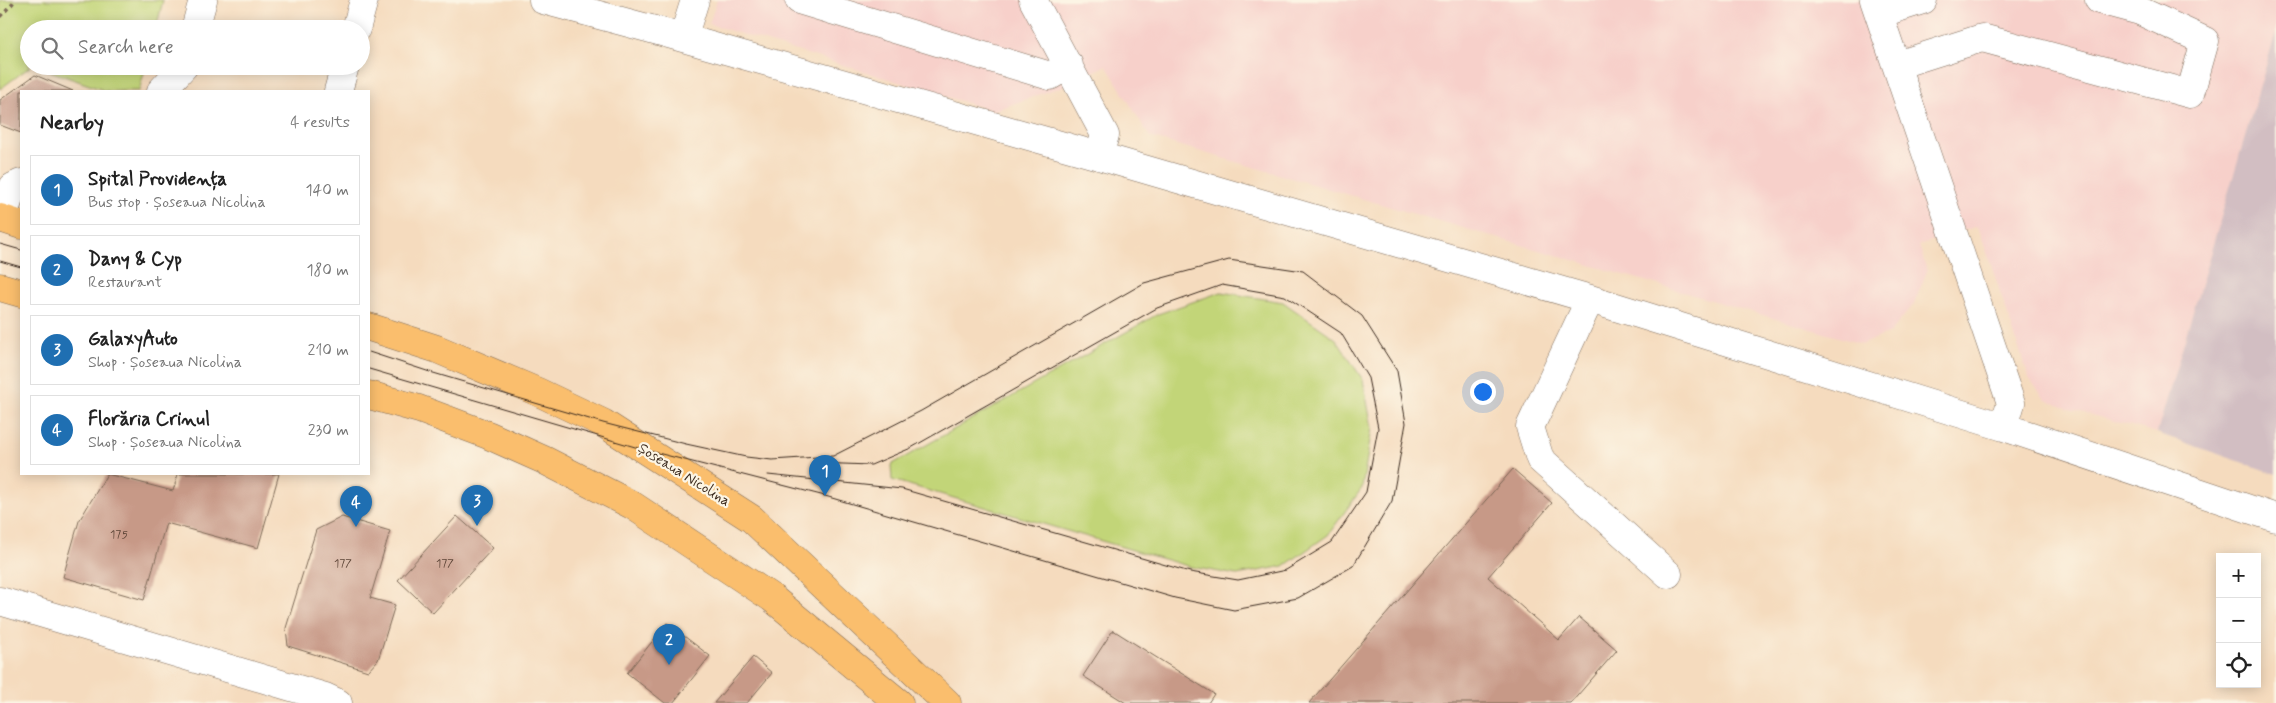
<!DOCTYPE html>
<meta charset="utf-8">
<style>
:root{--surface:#fff;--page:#f2f2f2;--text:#222;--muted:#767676;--line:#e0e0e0;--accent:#1f6fb2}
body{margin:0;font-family:Mynerve,sans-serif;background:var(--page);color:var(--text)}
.controls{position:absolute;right:15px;bottom:15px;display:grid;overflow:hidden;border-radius:0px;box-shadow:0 2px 12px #0003}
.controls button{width:45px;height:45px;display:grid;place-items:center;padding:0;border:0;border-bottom:1px solid var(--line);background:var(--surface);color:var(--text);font:25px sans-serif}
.you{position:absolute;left:1482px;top:391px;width:18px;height:18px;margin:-12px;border:4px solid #fff;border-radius:50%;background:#1a73e8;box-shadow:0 0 0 8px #1a73e833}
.badge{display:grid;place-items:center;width:32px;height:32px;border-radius:50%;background:var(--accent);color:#fff;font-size:16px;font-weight:700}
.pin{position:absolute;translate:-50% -41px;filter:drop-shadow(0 1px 2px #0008)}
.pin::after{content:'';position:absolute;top:26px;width:18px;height:15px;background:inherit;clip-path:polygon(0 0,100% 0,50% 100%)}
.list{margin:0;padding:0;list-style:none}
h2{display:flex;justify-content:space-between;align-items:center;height:65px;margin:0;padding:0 20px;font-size:21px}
h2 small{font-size:16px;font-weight:400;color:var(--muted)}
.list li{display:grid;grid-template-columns:32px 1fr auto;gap:15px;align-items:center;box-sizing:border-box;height:70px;margin:0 10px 10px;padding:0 10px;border:1px solid var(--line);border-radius:0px}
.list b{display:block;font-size:19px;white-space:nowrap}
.list p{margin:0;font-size:16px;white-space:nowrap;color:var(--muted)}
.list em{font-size:16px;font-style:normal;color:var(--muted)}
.icon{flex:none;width:28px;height:28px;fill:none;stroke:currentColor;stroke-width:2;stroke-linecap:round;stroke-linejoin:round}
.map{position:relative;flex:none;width:2276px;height:703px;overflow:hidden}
.search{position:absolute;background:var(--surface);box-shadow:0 2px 12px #0003;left:20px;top:20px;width:350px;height:55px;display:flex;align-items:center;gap:12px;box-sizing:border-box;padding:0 18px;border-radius:28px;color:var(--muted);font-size:19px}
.panel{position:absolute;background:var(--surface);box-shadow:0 2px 12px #0003;left:20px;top:90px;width:350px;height:385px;border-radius:0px}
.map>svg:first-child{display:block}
</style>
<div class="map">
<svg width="2276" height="703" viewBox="0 0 2276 703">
<rect width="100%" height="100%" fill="#fcf5e5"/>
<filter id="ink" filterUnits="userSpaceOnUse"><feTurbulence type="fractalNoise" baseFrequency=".02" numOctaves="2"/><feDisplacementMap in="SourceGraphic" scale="10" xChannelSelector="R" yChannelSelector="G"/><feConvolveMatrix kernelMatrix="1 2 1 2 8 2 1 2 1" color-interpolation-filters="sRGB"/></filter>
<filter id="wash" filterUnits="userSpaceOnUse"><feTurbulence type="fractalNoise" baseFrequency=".0096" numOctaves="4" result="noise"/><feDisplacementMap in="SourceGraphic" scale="20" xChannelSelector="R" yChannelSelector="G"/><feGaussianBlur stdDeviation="1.12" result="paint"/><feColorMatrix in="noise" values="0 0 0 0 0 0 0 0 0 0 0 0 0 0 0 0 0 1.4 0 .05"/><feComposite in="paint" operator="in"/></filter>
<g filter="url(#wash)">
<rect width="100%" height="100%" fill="#f5dbbe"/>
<path fill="#f7d0ca" d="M717,0h1559v32l-119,401 -94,-26 -19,-9 -15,-20 -51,-152 -59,19 8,26 -13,33 -24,29 -28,11 -712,-207 -44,-72 -29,16 -84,30 -284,-87z"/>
<path fill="#d2bec2" d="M2276,32v442l-119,-41z"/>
<path fill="#c2d578" stroke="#7e804b" d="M0,0h163l-7,29h-127v37h2l-31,23z
M36,66h110l-7,25h-33z
M1221,292l62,10 53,37 27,41 9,48 -10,60 -34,47 -44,31 -47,9 -46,-8 -299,-87 -1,-15 267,-151z"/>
<g id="blocks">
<path fill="#c79987" d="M35,75l38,16h-52v42l-21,-8v-25z
M1513,469l39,34 -64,74 71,63 20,-23 38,33 -46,53h-262z
M107,474l66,17 5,-17h101l-21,74 -92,-25 -22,77 -81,-23 16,-56z
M457,516l36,32 -60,65 -35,-33z
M342,517l48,14 -20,67 25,7 -17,55 -10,11 -80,-25 -2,-18 30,-98z
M667,623l43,33 -37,47h-8l-38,-30z
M1113,630l101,64 -6,9h-82l-43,-27z
M753,657l19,16 -25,30h-33z"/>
</g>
</g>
<g filter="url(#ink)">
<use href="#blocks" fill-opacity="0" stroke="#7c6856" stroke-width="1"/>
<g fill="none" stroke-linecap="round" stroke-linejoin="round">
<g stroke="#7c6856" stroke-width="29">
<path id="minor" d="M543,0l108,29 448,127 491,143 414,128 272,91
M799,0l251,76 19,-11
M1033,0l72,135 -6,21
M1874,0l137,403 -7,24
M1879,14l44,-14
M195,29l8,-29
M356,29l8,-29
M683,38l12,-38
M1897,65l85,-27 208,56 15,-53 -65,-30 -41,-11
M161,91l23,-25
M338,91l7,-25
M2,219l11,-32 8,-4
M1590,299l-60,128 10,32 128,115
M0,601l325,96 13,6"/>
</g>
<g stroke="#7c6856" stroke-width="29">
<path id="major" d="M0,218l21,7
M0,287l21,6
M369,327l68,22 101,43 65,31 149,96 195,184
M369,395l50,14 69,26 56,25 88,45 140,93 127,105"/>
</g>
<path stroke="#7c6856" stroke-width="3" stroke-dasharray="4 4" stroke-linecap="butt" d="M0,17l16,-17"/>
<use href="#minor" stroke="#fff" stroke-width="28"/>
<use href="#major" stroke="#fabe6d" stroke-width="28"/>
<path stroke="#3b2a1e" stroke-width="1" d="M0,244l21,6
M0,261l21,6
M369,352l61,20 173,51 83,21 60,13 26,3 61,-4 88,-45 223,-128 85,-23 74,11 59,45 35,55 9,52 -14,78 -39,65 -55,32 -64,12 -59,-12 -350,-102 -183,-47 -273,-80
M768,475l134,14 288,83 48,8 48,-10 46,-28 34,-50 12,-64 -10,-50 -27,-45 -56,-37 -63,-11 -65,23 -246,140 -40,17 -56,-2"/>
</g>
</g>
<g text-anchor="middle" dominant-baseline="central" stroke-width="4.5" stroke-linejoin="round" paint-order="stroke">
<g font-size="12" fill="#5e4638">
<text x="119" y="535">175</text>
<text x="343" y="564">177</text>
<text x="445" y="564">177</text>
</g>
<g font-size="15" fill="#3b2a1e" stroke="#fcf5e5">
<text transform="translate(684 475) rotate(32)">Șoseaua Nicolina</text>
</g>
</g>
</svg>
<div class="controls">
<button>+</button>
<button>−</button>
<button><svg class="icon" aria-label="locate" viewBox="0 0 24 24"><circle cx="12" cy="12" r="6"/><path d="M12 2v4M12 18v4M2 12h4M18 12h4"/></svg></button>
</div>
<div class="you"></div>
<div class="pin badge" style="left:825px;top:496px">1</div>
<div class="pin badge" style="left:669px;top:665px">2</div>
<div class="pin badge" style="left:477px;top:526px">3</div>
<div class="pin badge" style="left:356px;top:527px">4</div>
<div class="search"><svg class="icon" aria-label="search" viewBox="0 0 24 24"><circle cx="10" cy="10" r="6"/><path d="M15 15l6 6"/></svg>Search here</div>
<section class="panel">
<h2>Nearby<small>4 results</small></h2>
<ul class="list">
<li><span class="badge">1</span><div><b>Spital Providența</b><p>Bus stop · Șoseaua Nicolina</p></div><em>140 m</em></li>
<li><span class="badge">2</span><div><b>Dany &amp; Cyp</b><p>Restaurant</p></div><em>180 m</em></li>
<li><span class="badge">3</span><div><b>GalaxyAuto</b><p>Shop · Șoseaua Nicolina</p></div><em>210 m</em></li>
<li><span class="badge">4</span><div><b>Florăria Crinul</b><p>Shop · Șoseaua Nicolina</p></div><em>230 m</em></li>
</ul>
</section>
</div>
